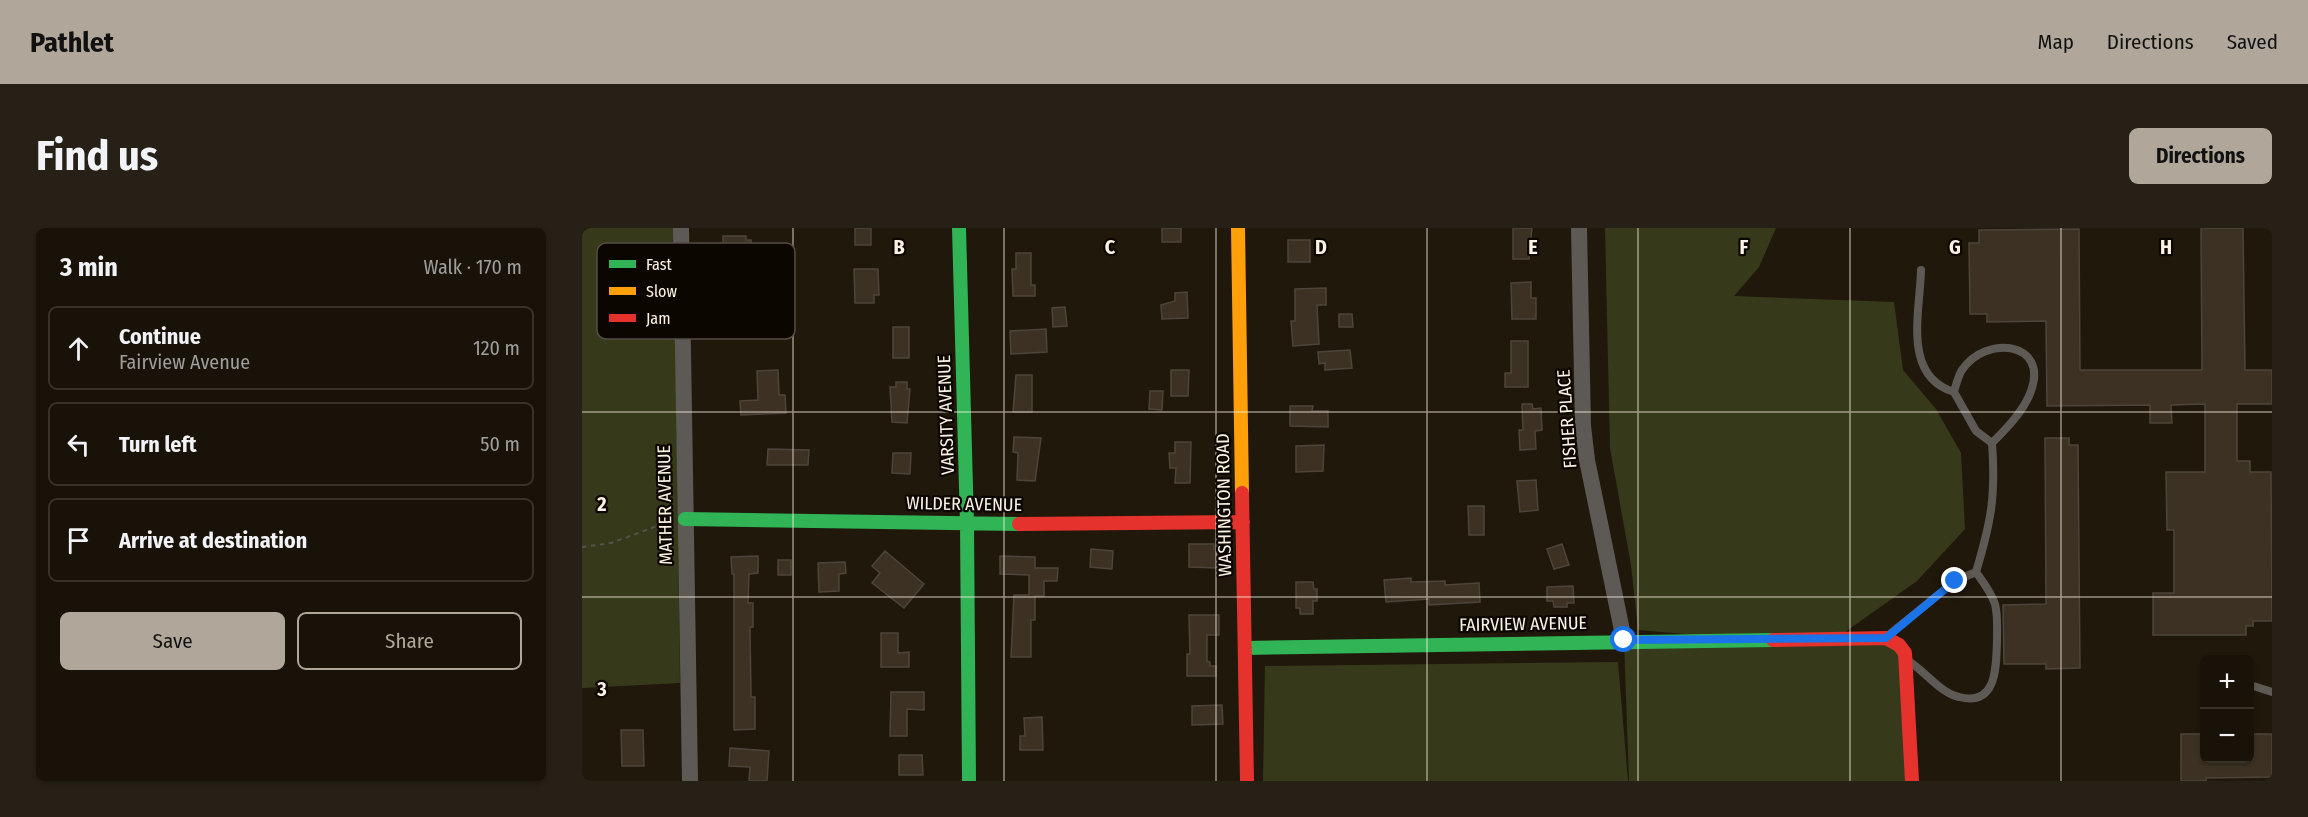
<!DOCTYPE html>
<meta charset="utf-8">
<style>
:root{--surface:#191209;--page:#262017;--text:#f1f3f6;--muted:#9f9e9c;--line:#37322a;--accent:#b0a699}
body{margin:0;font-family:"Fira Sans Condensed",sans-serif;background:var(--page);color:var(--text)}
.controls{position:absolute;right:18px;bottom:18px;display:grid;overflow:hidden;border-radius:9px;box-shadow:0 2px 4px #0004}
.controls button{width:54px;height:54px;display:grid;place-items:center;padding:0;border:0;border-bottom:2px solid var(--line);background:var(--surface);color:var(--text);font:30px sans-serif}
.stop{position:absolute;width:18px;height:18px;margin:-14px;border:4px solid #1a73e8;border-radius:50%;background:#fff}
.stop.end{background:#1a73e8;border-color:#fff;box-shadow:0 2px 6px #0008}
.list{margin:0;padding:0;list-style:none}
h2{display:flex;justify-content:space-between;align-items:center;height:78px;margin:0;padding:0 24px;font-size:26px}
h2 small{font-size:20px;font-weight:400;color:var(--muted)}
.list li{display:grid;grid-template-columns:39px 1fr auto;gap:18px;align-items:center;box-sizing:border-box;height:84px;margin:0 12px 12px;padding:0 12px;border:2px solid var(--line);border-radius:9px}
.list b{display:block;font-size:22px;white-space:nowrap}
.list p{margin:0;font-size:20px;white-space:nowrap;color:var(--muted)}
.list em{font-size:20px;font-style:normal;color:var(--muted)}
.actions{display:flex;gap:12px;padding:18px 24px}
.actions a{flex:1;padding:14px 0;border:2px solid var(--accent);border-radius:9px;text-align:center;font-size:21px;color:var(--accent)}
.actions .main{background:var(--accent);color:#111}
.icon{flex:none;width:33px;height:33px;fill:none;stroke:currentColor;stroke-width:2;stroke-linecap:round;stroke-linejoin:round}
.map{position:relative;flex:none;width:1690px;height:553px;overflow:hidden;border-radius:9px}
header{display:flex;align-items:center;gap:36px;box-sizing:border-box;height:84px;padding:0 30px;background:var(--accent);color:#111}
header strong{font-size:28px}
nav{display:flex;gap:33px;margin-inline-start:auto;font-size:21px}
.intro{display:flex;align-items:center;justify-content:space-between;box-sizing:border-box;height:144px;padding:0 36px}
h1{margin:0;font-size:42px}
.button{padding:15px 27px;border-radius:9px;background:var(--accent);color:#111;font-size:21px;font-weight:700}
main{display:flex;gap:36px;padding:0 36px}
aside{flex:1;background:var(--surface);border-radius:9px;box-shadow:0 2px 4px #0004}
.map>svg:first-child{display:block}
</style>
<header>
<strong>Pathlet</strong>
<nav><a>Map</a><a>Directions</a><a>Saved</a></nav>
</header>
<div class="intro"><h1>Find us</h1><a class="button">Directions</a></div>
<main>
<aside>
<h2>3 min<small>Walk · 170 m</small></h2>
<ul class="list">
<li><svg class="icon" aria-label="ahead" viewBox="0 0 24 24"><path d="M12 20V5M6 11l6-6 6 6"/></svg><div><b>Continue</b><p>Fairview Avenue</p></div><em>120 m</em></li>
<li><svg class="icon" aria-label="left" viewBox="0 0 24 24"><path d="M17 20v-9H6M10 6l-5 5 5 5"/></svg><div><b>Turn left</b></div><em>50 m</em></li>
<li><svg class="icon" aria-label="arrive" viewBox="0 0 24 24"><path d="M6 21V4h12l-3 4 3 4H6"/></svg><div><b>Arrive at destination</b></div></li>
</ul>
<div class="actions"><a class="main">Save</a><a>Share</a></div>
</aside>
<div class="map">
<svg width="1690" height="553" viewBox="0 0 1690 553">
<rect width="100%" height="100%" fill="#21180c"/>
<path fill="#37391b" d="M0,0h92l6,455 -98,5z
M1023,0h171l-17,39 -25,29 160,6 9,68 33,39 25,44 4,76 -48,52 -79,56 61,8 14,136h-284l-5,-141 108,-2 -94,-8 -7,-65 -21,-117z
M1036,434l10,119h-365l2,-115z"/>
<path fill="#3c3122" stroke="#4d453b" stroke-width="1.5" d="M273,0h16v17h-16z
M580,0h19v14h-19z
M931,0h19l-3,31h-16z
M1619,0h42l2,142h27v34h-35v57h13v11h21l1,149h-19v5h-7v9h-93v-42h21v-63h-7l-1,-58h39v-68l-34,1 1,18h-22v-18l-103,1 -1,-85 -59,1v-8h-17l-1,-71h10v-13l100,-1 1,141h122z
M141,8h23v4h5l1,33 -17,1v-26h-12z
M706,12h22v22h-22z
M434,25h15v32h4v11h-22l-1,-27h4z
M272,41h24l1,26h-5v8h-19z
M949,54v16h5v21h-24l-1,-36z
M744,60v17h-9l2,39 -26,2 -2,-25h4v-32z
M605,64l1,26 -26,1 -1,-14 14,-4v-8z
M483,79l2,19 -14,1 -1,-19z
M757,86h13l1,13h-14z
M311,99h16v31h-16z
M464,101l1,23 -36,2 -1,-23z
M929,113h17v46h-23v-14h6z
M768,122l2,18 -27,2v-7l-6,1 -1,-12z
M196,142l1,25h6l1,18 -45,2 -1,-14 18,-1 -1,-29z
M589,142h18l-1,26h-17z
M434,147h16v37h-19z
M314,154h11v7h3l-3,34 -15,-1 -2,-35h6z
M568,163h13l-1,19 -13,-1z
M940,176h10l1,5 8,-1 1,22 -7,1 1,18 -16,1 -1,-20h4z
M708,178h23l-1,5h16v16l-38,-1z
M432,209l27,1 -6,43 -18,-1 1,-27 -5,-1z
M1463,210h24v7h9l2,223 -34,1v-5h-42l-1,-59 43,-1z
M593,214h16l-1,41h-15l1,-15h-6l-1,-15h6z
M742,217l-1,26 -27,1v-26z
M186,221l41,1 -1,15h-41z
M311,225h18l-1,21 -18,-1z
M954,252l2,30 -18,2 -3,-31z
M886,278h16v29h-15z
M607,316h25v5h3v19l-28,-1z
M980,316l7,21 -15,4 -7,-20z
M509,321l22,2 -1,18 -22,-2z
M303,323l39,33 -20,24 -32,-25 8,-10 -8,-7z
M176,328v17l-9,1 -1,29h5v24h-3l1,70h4v32l-21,1v-156h-2l-1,-17z
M418,328l35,1v11h23l-1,13h-13v15h-9v24h-4v37h-20l3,-62h15v-20l-29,-1z
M196,332h13v15h-13z
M263,334l1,11 -7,1v17l-20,1 -1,-29z
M829,350v4l34,-1v4l34,-2 1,19 -51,3v-6l-43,3 -2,-22z
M714,354h17l1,7h3v12h-4v13h-13v-6h-4z
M991,358l1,17h-7v4h-13l-1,-6h-6v-14z
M607,387h30v20h-12v26l3,1v4h6v10h-29v-22h3z
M299,405h17v20l11,-1v15h-28z
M309,464h33v18l-17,-1v27h-17z
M640,477l1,19 -31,1v-19z
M460,489l1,33h-23v-14h5l-1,-18z
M39,502h22l1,36h-22z
M1599,506h24v25h45v-25h22v43l-66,1v3h-25z
M148,520l39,3 -2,30h-18l1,-14 -21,-1z
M317,527h23l1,20h-24z"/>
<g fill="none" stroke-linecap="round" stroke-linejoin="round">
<path stroke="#57524b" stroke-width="2" stroke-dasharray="4.5 4.5" stroke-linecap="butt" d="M0,319l29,-4 57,-21"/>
<path stroke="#5d5a56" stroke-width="8" d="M1372,164c2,-7 4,-16 8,-22 24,-36 87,-28 69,21 -7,20 -25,38 -39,52
M1304,409l69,-56 21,-9c15,-50 20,-76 16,-129l-16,-12 -22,-39c-52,-16 -34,-80 -33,-122
M1325,432c17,10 33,33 52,37 39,10 37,-32 38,-57 0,-12 1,-24 -2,-36 -4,-12 -12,-22 -19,-32
M1668,457l22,7"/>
<path stroke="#5d5a56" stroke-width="16" d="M99,0l9,553
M997,0l4,198 4,34 37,180"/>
<path stroke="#30b455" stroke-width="14" d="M377,0l8,296 2,257
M103,291l334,5
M663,420l528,-8"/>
<path stroke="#ff9f0a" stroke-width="14" d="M656,0l4,265"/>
<path stroke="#e5322d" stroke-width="14" d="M660,265l5,288
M437,296l224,-2
M1191,412l113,-2 13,7 6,8 7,128"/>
</g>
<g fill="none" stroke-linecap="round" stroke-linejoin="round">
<path stroke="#1a73e8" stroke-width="8" d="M1042,412l262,-2 69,-57"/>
</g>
<path fill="none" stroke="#fdf3e5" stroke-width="1.5" stroke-opacity="0.55" d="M211,0v553M422,0v553M634,0v553M845,0v553M1056,0v553M1268,0v553M1479,0v553M0,184h1690M0,369h1690"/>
<g text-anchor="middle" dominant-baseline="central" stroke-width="4.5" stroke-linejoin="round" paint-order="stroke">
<g font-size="18" fill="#fdf3e5" stroke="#0c0601">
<text transform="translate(364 187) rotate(-92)">VARSITY AVENUE</text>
<text transform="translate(985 191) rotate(-94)">FISHER PLACE</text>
<text transform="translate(382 276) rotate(1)">WILDER AVENUE</text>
<text transform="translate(83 277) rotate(-91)">MATHER AVENUE</text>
<text transform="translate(642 277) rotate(-91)">WASHINGTON ROAD</text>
<text transform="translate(941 396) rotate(-1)">FAIRVIEW AVENUE</text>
</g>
</g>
<rect x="15" y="15" width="198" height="96" rx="9" fill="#0c0601" stroke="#544d45" stroke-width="1.5"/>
<rect x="27" y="32" width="27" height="8" fill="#30b455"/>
<rect x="27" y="59" width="27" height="8" fill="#ff9f0a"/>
<rect x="27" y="86" width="27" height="8" fill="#e5322d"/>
<g font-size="16" fill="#fdf3e5">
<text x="64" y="42">Fast</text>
<text x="64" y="69">Slow</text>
<text x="64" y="96">Jam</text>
</g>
<g font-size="20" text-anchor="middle" font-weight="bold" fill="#fdf3e5" stroke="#0c0601" stroke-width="4.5" stroke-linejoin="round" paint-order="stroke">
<text x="317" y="26">B</text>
<text x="528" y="26">C</text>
<text x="739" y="26">D</text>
<text x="951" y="26">E</text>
<text x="1162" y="26">F</text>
<text x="1373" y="26">G</text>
<text x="1584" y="26">H</text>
<text x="20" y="283">2</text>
<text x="20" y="468">3</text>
</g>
</svg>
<div class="controls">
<button>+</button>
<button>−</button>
</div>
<div class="stop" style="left:1042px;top:412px"></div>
<div class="stop end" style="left:1373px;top:353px"></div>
</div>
</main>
